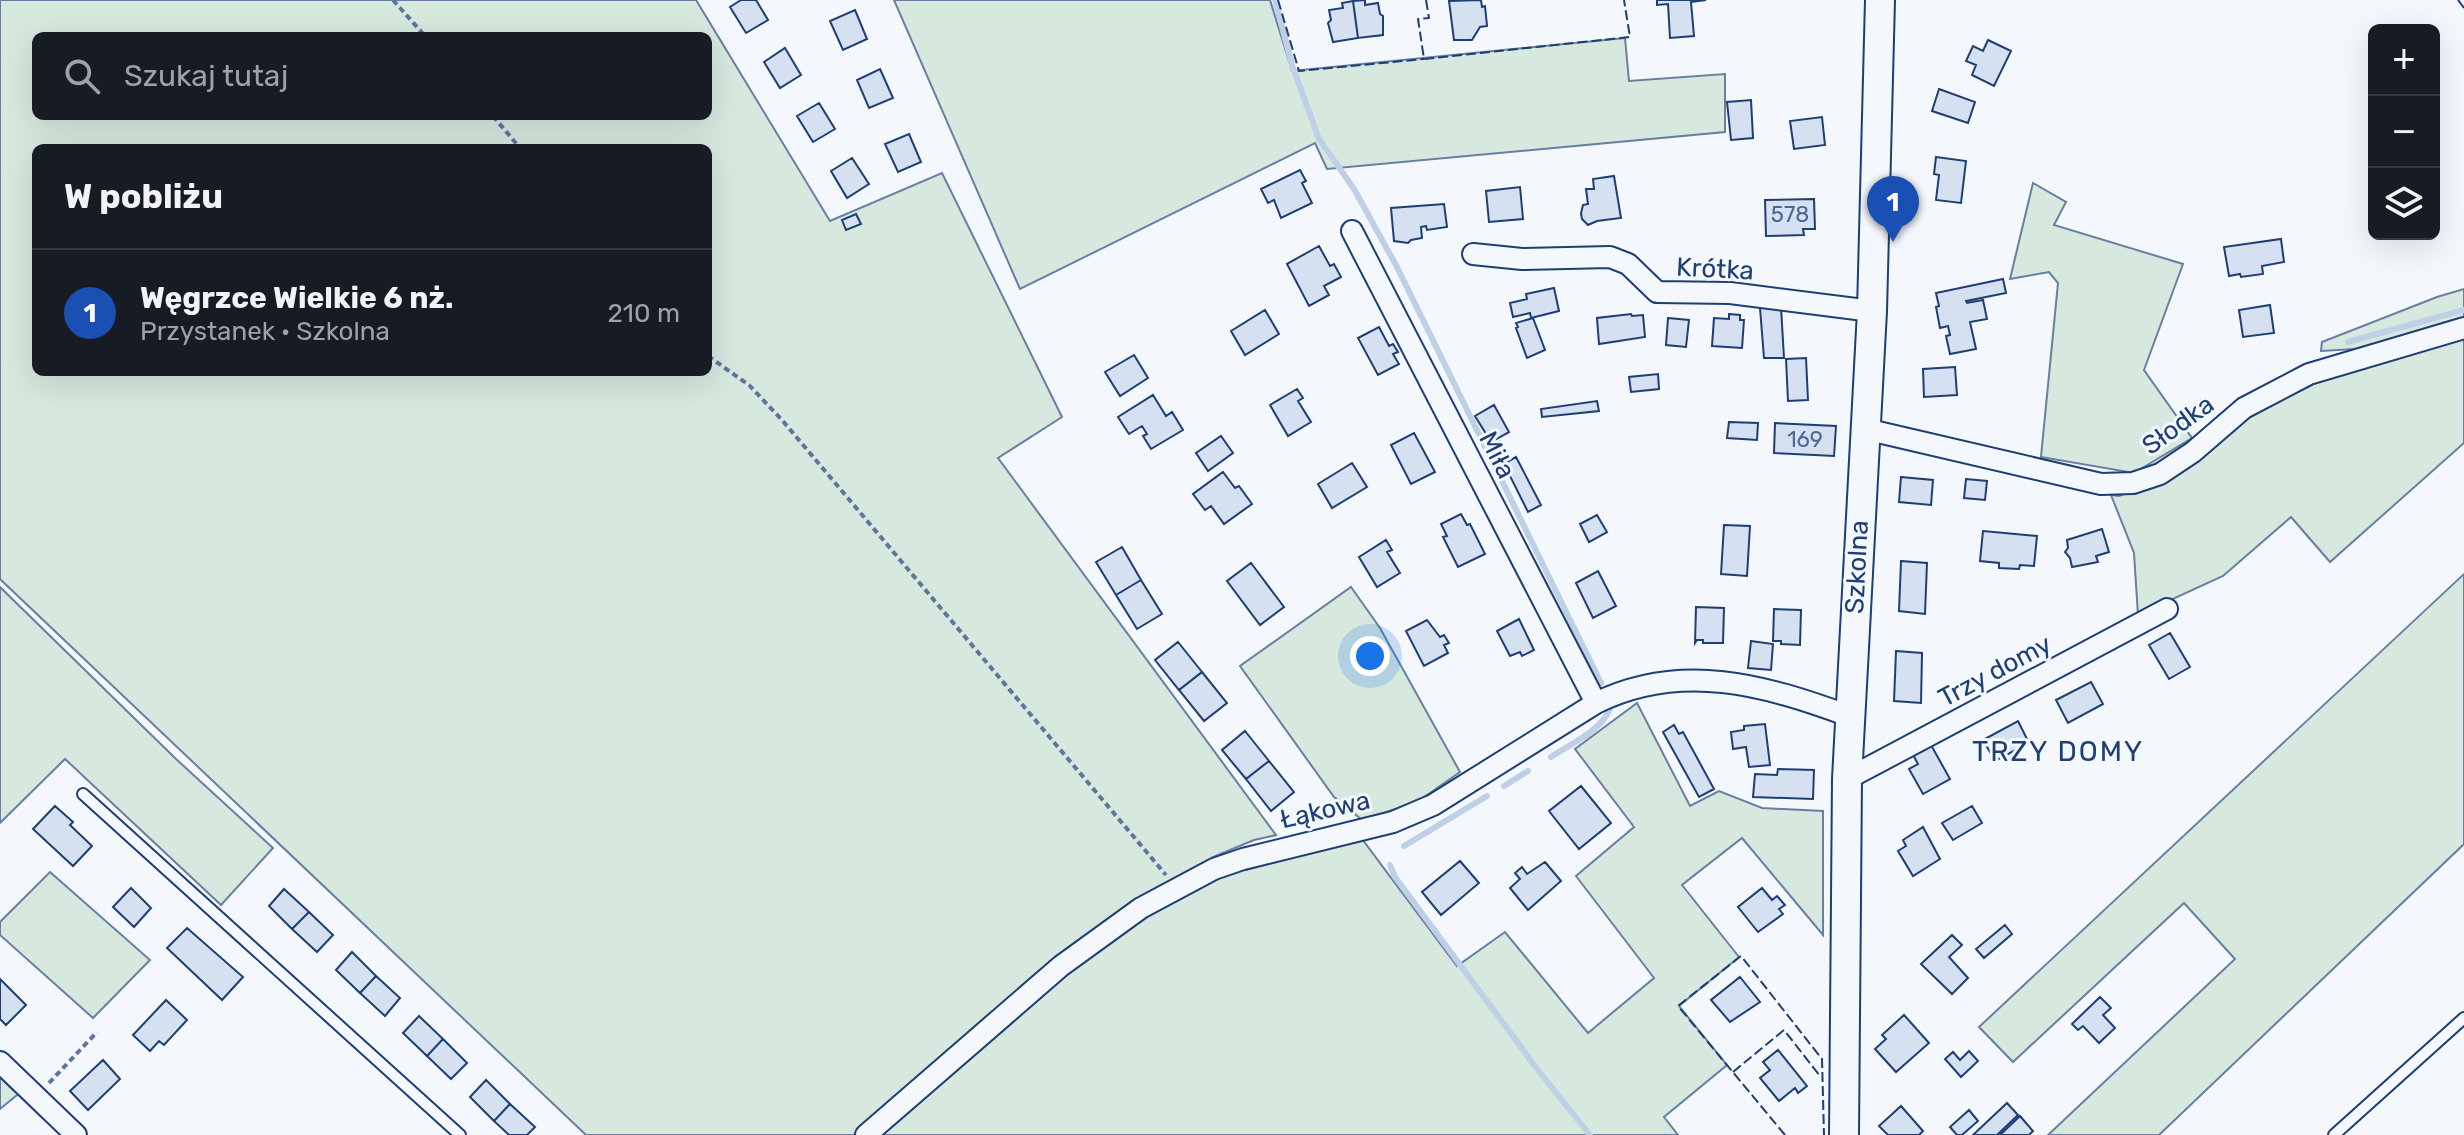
<!DOCTYPE html>
<html lang="pl">
<meta charset="utf-8">
<style>
:root{--surface:#171b24;--page:#20242c;--text:#f1f3f6;--muted:#9ea1a6;--line:#363941;--accent:#db2777}
body{margin:0;font-family:Rubik,sans-serif;background:var(--page);color:var(--text)}
.controls{position:absolute;right:24px;top:24px;display:grid;overflow:hidden;border-radius:12px;box-shadow:0 8px 32px #0002}
.controls button{width:72px;height:72px;display:grid;place-items:center;padding:0;border:0;border-bottom:2px solid var(--line);background:var(--surface);color:var(--text);font:40px sans-serif}
.you{position:absolute;left:1370px;top:656px;width:28px;height:28px;margin:-20px;border:6px solid #fff;border-radius:50%;background:#1a73e8;box-shadow:0 0 0 12px #1a73e833}
.badge{display:grid;place-items:center;width:52px;height:52px;border-radius:50%;background:var(--accent);color:#fff;font-size:26px;font-weight:700}
.pin{position:absolute;translate:-50% -66px;filter:drop-shadow(0 2px 4px #0008)}
.pin::after{content:'';position:absolute;top:42px;width:28px;height:24px;background:inherit;clip-path:polygon(0 0,100% 0,50% 100%)}
.list{margin:0;padding:0;list-style:none}
h2{display:flex;justify-content:space-between;align-items:center;height:104px;margin:0;padding:0 32px;font-size:34px}
h2 small{font-size:26px;font-weight:400;color:var(--muted)}
.list li{display:grid;grid-template-columns:52px 1fr auto;gap:24px;align-items:center;box-sizing:border-box;height:128px;padding:0 32px;border-top:2px solid var(--line)}
.list b{display:block;font-size:30px;white-space:nowrap}
.list p{margin:0;font-size:26px;white-space:nowrap;color:var(--muted)}
.list em{font-size:26px;font-style:normal;color:var(--muted)}
.icon{flex:none;width:44px;height:44px;fill:none;stroke:currentColor;stroke-width:2;stroke-linecap:round;stroke-linejoin:round}
.map{position:relative;flex:none;width:2464px;height:1135px;overflow:hidden}
.search{position:absolute;background:var(--surface);box-shadow:0 8px 32px #0002;left:32px;top:32px;width:680px;height:88px;display:flex;align-items:center;gap:20px;box-sizing:border-box;padding:0 28px;border-radius:12px;color:var(--muted);font-size:30px}
.panel{position:absolute;background:var(--surface);box-shadow:0 8px 32px #0002;left:32px;top:144px;width:680px;height:232px;border-radius:12px}
.map>svg:first-child{display:block}
</style>
<div class="map">
<svg width="2464" height="1135" viewBox="0 0 2464 1135">
<rect width="100%" height="100%" fill="#f4f7fb"/>
<path fill="#d7e8df" stroke="#687fa3" stroke-width="2" fill-rule="evenodd" d="M0,0h696l134,221 112,-48 120,244 -64,41 278,377 -22,5 -41,17 33,13 116,-31 95,127 48,-34 83,101 66,-55 -78,-102 58,-49 -59,-78 62,-46 53,103 29,-15 43,17 61,3v124l-81,-97 -60,47 57,72 -60,49 48,59 -63,52 14,18h-1092l-586,-556zM36,36h672v80h-672zM36,148h672v224h-672z
M894,0h376l22,71 333,-33 4,43 96,-7v58l-398,37 -12,-26 -295,146z
M2033,183l33,19 -12,23 129,39 -39,106 48,68 -58,35 -93,-16 17,-174 -9,-11 -39,7z
M2464,289v30l-109,30 -34,2 1,-9 115,-45z
M2464,336v107l-134,119 -39,-45 -68,59 -85,39 -4,-62 -23,-58 8,1 63,-24 67,-60 62,-34z
M2464,574v270l-305,291h-111l187,-176 -51,-56 -171,159 -34,-35z
M0,587l176,172 97,89 -52,57 -156,-146 -65,64z
M1351,587l29,41 80,144 -43,30 -55,18 -28,-23 -94,-131z
M50,872l100,88 -57,58 -93,-83v-13z
M0,1071l22,20 -22,18z"/>
<g fill="none" stroke-linecap="round" stroke-linejoin="round">
<path stroke="#bed0e5" stroke-width="6" d="M1275,0l17,65 27,74 35,50 43,78 204,416
M2348,342l116,-32
M1551,757c19,-13 50,-26 59,-48
M1504,786l24,-15
M1404,846l83,-50
M1390,865l5,12 143,193 52,65"/>
</g>
<path fill="#d5e0f0" stroke="#1d3f73" stroke-width="2" d="M741,0h15l12,20 -22,13 -16,-26z
M1365,0v5l13,-2 2,11 3,2v19l-25,3 -5,-37z
M1481,0l1,7 3,-1 2,20 -7,1 -8,13h-18l-5,-39z
M1657,0h49l-15,2 3,34 -24,2 -2,-34 -11,1z
M1353,1l5,37 -25,4 -5,-19 3,-3 -2,-10 14,-2 -1,-5z
M855,10l12,29 -24,11 -13,-29z
M1988,40l23,11 -17,35 -22,-11 4,-10 -10,-4 7,-15 10,5z
M785,48l16,27 -21,13 -16,-26z
M880,69l13,29 -24,10 -12,-28z
M1939,89l36,13 -7,21 -36,-12z
M1751,100l2,38 -22,2 -4,-38z
M819,103l16,26 -22,13 -16,-26z
M1822,117l3,28 -31,4 -4,-28z
M909,134l12,28 -23,10 -13,-28z
M1936,157l30,4 -5,42 -25,-3 3,-25 -5,-1z
M852,158l17,26 -22,14 -16,-27z
M1300,170l6,11 -4,2 10,20 -31,15 -7,-18 -6,3 -7,-14z
M1614,176l7,42 -24,3 -9,4 -6,-6 -1,-6 2,-8 5,-1 -2,-15h8l-1,-10z
M1520,187l3,32 -34,3 -3,-31z
M1814,199l1,30h-12l1,6 -38,1 -1,-36z
M1444,204l3,23 -20,3 -1,-4 -5,1 1,11 -11,2 -3,3 -14,-2 -3,-33z
M856,214l5,10 -15,6 -4,-10z
M2281,239l3,23 -22,4 1,8 -22,3 -1,-3 -11,2 -5,-29z
M1319,246l11,20 4,-2 7,13 -17,9 5,9 -20,11 -22,-42z
M2003,279l3,14 -40,8 1,2 16,-3 4,19 -17,3 6,27 -26,5 -4,-18 4,-1 -2,-9 -8,2 -4,-21 3,-1 -3,-13z
M1554,288l5,23 -28,7 -1,-5 -17,4 -3,-14 17,-4 -1,-5z
M2270,305l4,28 -31,4 -4,-27z
M1781,307l3,51h-20l-4,-50z
M1265,310l14,24 -34,21 -14,-24z
M1631,314l1,2 11,-1 2,22 -46,7 -2,-26z
M1729,314l11,1v5h4l-2,28 -30,-2 2,-28 15,1z
M1533,318l12,32 -18,8 -11,-30 2,-1 -2,-4z
M1668,318l21,2 -3,27 -20,-2z
M1379,327l10,19 4,-2 5,8 -5,2 6,10 -21,11 -20,-37z
M1134,355l14,23 -28,18 -15,-24z
M1806,358l2,42 -20,1 -2,-42z
M1955,367l2,28 -33,2 -1,-28z
M1658,374l1,15 -28,3 -2,-15z
M1297,389l6,9 -5,3 13,21 -23,14 -18,-31z
M1153,395l13,21 6,-4 11,18 -32,19 -8,-13 4,-2 -5,-8 -13,8 -11,-17z
M1597,401l2,10 -57,6 -1,-8z
M1494,405l15,27 -18,10 -16,-26z
M1729,422l29,1 -1,17 -30,-2z
M1775,423l61,3 -2,30 -60,-3z
M1414,433l21,39 -24,12 -20,-39z
M1221,436l12,17 -25,18 -12,-18z
M1516,457l25,48 -13,7 -24,-48z
M1352,463l15,24 -35,21 -14,-24z
M1223,472l12,16 4,-2 13,18 -28,20 -13,-18 -6,4 -12,-16z
M1901,477l32,3 -2,25 -32,-3z
M1966,479l21,2 -2,19 -21,-2z
M1461,514l6,11 3,-1 15,30 -27,13 -15,-30 4,-1 -6,-12z
M1597,515l10,17 -18,10 -9,-18z
M1724,525l26,1 -3,50 -26,-2z
M2102,529l7,23 -13,4 2,6 -26,5 -2,-9 -5,-6 3,-4 -1,-8z
M1983,531l54,5 -3,30 -14,-1 -1,4 -20,-1v-5l-19,-2z
M1386,540l6,10 -5,2 13,21 -23,14 -18,-30z
M1122,547l19,33 -25,15 -20,-33z
M1901,561l26,2 -2,51 -26,-3z
M1251,563l33,44 -24,18 -33,-44z
M1598,571l18,35 -23,12 -17,-35z
M1141,580l21,34 -25,15 -21,-34z
M1696,607l28,1 -1,35h-20v-3h-6l-2,3z
M1774,609l27,1 -1,35 -19,-1v-3h-8z
M1519,619l15,31 -12,6 -2,-4 -10,4 -13,-25z
M1427,620l13,17 4,-2 5,8 -5,2 4,8 -24,13 -18,-35z
M2170,633l20,34 -21,12 -20,-34z
M1751,641l22,3 -2,26 -23,-2z
M1178,642l24,30 -23,18 -24,-30z
M1896,651l26,2 -1,50 -27,-2z
M1202,672l25,31 -23,18 -25,-31z
M2091,682l12,22 -35,19 -12,-23z
M2018,721l11,22 -34,18 -12,-21z
M1765,724l5,41 -21,2 -3,-20 -13,2 -2,-17 13,-2v-4z
M1674,725l5,9 4,-2 31,57 -15,8 -36,-65z
M1245,731l24,30 -23,18 -24,-29z
M1931,745l19,34 -27,15 -14,-25 9,-5 -5,-9z
M1269,761l25,31 -23,19 -25,-32z
M1778,769l36,1 -1,29 -60,-2 2,-23 22,1z
M1581,786l30,37 -32,26 -30,-38z
M55,806l18,16 -3,3 22,21 -19,20 -40,-37z
M1972,806l10,17 -29,17 -11,-17z
M1923,827l17,32 -27,17 -15,-25 8,-5 -3,-6z
M1460,861l19,22 -38,32 -19,-23z
M1545,862l16,19 -33,29 -18,-22 10,-9 -5,-6 7,-6 5,7z
M131,888l20,20 -17,19 -21,-20z
M1762,888l10,12 5,-4 8,9 -6,4 4,5 -25,18 -20,-25z
M284,889l25,23 -17,17 -23,-23z
M309,912l24,23 -16,17 -25,-23z
M2005,925l7,9 -28,24 -8,-9z
M187,928l56,49 -21,23 -55,-52z
M1952,935l10,10 -13,12 19,21 -16,16 -31,-30z
M352,952l24,24 -16,17 -24,-23z
M376,976l24,22 -15,18 -25,-23z
M1740,977l20,25 -30,20 -19,-22z
M0,979l26,26 -20,20 -6,-6z
M2100,997l11,11 -8,7 12,13 -16,15 -16,-17 -5,4 -6,-6z
M166,1000l21,20 -23,25 -5,-4 -9,10 -17,-16z
M1904,1015l25,28 -33,29 -21,-23 11,-10 -4,-4z
M419,1016l24,23 -16,17 -24,-23z
M443,1039l24,24 -16,16 -24,-23z
M1778,1050l29,36 -9,7 -3,-5 -16,13 -19,-23 10,-8 -7,-8z
M1969,1051l9,10 -17,16 -16,-18 8,-7 7,8z
M103,1060l17,19 -32,31 -18,-19z
M486,1080l24,24 -16,17 -24,-24z
M2007,1103l11,12 -21,20h-24z
M510,1104l25,23 -8,8h-18l-15,-14z
M1901,1106l22,25 -4,4h-31l-9,-9z
M1969,1110l9,11 -16,14h-5l-7,-8z
M2020,1116l13,15 -4,4h-29z"/>
<g fill="none" stroke-linecap="round" stroke-linejoin="round">
<g stroke="#1d3f73" stroke-width="14">
<path id="lane" d="M83,794l377,341
M2334,1135l130,-117"/>
</g>
<g stroke="#1d3f73" stroke-width="24">
<path id="street" d="M1352,231l244,472
M1473,254l49,5 88,-2 18,7 29,28 73,1 142,18
M1865,429l236,55 32,-1 27,-9 33,-22 51,-44 65,-34 155,-46
M1847,779l320,-170
M0,1062l76,73
M866,1135l195,-169 80,-58 73,-39 29,-10 150,-37 40,-17 163,-102c85,-42 169,-18 253,13"/>
</g>
<g stroke="#1d3f73" stroke-width="32">
<path id="secondary" d="M1844,1135l3,-356 25,-468 8,-311"/>
</g>
<path stroke="#5e769c" stroke-width="4" stroke-dasharray="6 4" stroke-linecap="butt" d="M393,0l32,36
M493,116l27,32
M708,356l41,29 33,35 384,455
M49,1083l48,-51"/>
<use href="#lane" stroke="#f4f7fb" stroke-width="10"/>
<use href="#street" stroke="#f4f7fb" stroke-width="20"/>
<use href="#secondary" stroke="#f4f7fb" stroke-width="28"/>
<path stroke="#1d3f73" stroke-width="2" stroke-dasharray="10 4" stroke-linecap="butt" d="M1278,0l21,71 125,-12
M1426,0l3,18 -11,1 6,40 206,-22 -6,-37
M2458,0l6,8
M1733,1072l51,-42 36,46
M1785,1135l-107,-129 63,-50 81,103 2,76"/>
</g>
<g text-anchor="middle" dominant-baseline="central" stroke-width="6" stroke-linejoin="round" paint-order="stroke">
<g font-size="22" fill="#4b6792">
<text x="1790" y="214">578</text>
<text x="1805" y="439">169</text>
</g>
<g font-size="26" fill="#1d3f73" stroke="#f4f7fb">
<text transform="translate(1715 269) rotate(3)">Krótka</text>
<text transform="translate(2178 425) rotate(-36)">Słodka</text>
<text transform="translate(1497 455) rotate(63)">Miła</text>
<text transform="translate(1857 567) rotate(-87)">Szkolna</text>
<text transform="translate(1995 671) rotate(-28)">Trzy domy</text>
<text transform="translate(1325 810) rotate(-13)">Łąkowa</text>
</g>
<g font-size="28" letter-spacing="2" fill="#1d3f73" stroke="#f4f7fb">
<text x="2058" y="751">TRZY DOMY</text>
</g>
</g>
</svg>
<div class="controls">
<button>+</button>
<button>−</button>
<button><svg class="icon" aria-label="layers" viewBox="0 0 24 24"><path d="M12 4l9 5-9 5-9-5zM3 14l9 5 9-5"/></svg></button>
</div>
<div class="you"></div>
<div class="pin badge" style="left:1893px;top:242px;background:#1a4fb4">1</div>
<div class="search"><svg class="icon" aria-label="search" viewBox="0 0 24 24"><circle cx="10" cy="10" r="6"/><path d="M15 15l6 6"/></svg>Szukaj tutaj</div>
<section class="panel">
<h2>W pobliżu<small></small></h2>
<ul class="list">
<li><span class="badge" style="background:#1a4fb4">1</span><div><b>Węgrzce Wielkie 6 nż.</b><p>Przystanek · Szkolna</p></div><em>210 m</em></li>
</ul>
</section>
</div>
